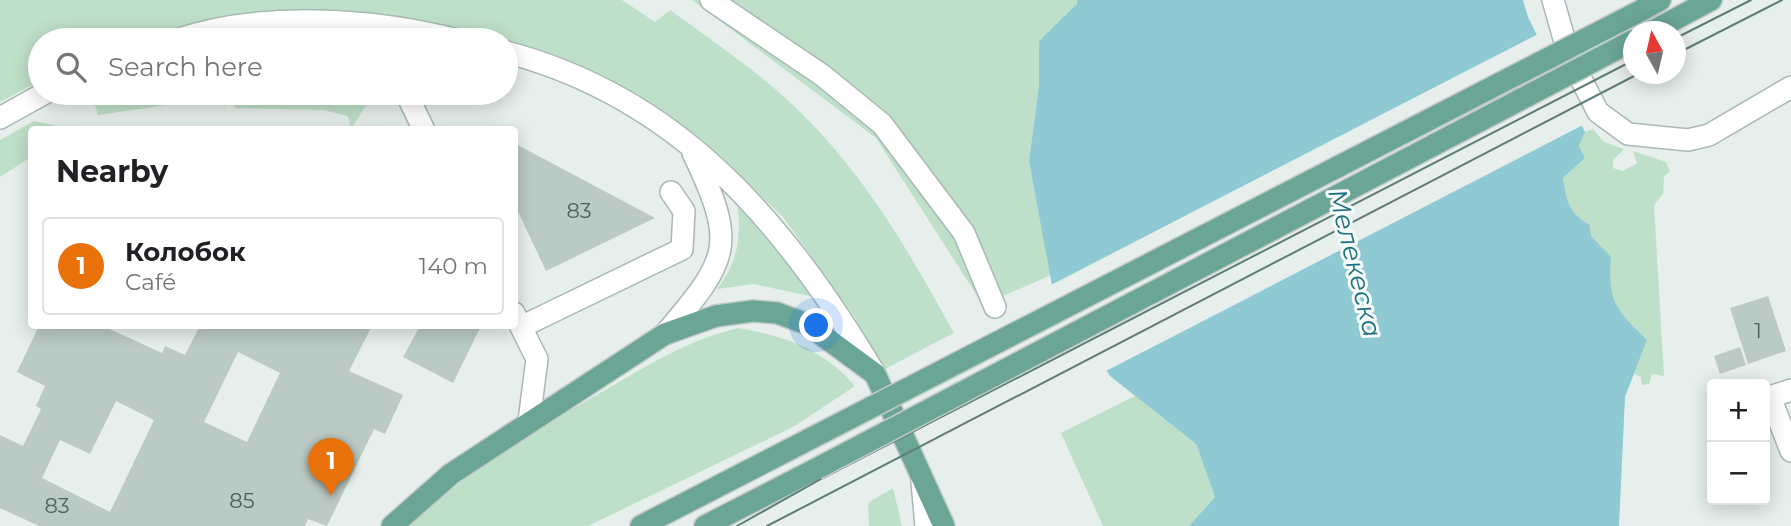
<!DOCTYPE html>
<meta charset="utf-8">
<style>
:root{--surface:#fff;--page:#f2f2f2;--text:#202124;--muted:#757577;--line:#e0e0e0;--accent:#7f4e3f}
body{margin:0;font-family:Montserrat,sans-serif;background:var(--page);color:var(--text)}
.controls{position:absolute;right:21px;bottom:21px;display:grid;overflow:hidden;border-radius:7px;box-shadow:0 4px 18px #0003}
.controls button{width:63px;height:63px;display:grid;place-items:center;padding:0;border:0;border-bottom:2px solid var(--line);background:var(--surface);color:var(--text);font:35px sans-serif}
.compass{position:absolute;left:1623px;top:21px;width:63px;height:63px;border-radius:50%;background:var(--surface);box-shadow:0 4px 18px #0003;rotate:352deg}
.you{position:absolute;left:817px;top:326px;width:24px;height:24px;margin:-18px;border:5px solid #fff;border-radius:50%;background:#1a73e8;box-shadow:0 0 0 10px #1a73e833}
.badge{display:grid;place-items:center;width:46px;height:46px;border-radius:50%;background:var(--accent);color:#fff;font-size:23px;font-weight:700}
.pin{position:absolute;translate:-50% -58px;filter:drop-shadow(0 2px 4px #0008)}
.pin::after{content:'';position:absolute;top:37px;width:24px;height:21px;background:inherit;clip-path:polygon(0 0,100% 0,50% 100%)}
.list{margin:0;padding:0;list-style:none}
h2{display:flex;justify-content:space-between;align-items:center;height:91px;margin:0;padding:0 28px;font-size:30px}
h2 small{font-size:23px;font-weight:400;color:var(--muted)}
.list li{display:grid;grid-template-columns:46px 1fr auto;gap:21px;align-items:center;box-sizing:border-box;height:98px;margin:0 14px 14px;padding:0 14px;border:2px solid var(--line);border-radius:7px}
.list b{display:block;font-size:26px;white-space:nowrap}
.list p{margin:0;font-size:23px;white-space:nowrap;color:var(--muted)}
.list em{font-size:23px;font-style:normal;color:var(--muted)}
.icon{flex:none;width:38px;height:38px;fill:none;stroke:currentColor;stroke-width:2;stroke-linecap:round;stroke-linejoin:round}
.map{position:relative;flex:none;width:1791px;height:526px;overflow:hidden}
.search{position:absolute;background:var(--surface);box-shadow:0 4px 18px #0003;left:28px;top:28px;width:490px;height:77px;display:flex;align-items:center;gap:18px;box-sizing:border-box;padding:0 24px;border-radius:38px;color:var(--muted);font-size:26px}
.panel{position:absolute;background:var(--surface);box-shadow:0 4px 18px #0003;left:28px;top:126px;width:490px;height:203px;border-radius:7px}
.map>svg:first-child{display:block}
</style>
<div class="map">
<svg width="1791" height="526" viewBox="0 0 1791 526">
<rect width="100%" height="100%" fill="#e6efeb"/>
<path fill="#bfe0c8" d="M0,0h622l33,22 15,-12c48,35 98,68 139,111 61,62 103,136 145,212l-71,37 -29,-54 -71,-99 -65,-62 -81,-56 -131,-52v-7h-23l-21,-6 -266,-9 -50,15h-106v41l-40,21z
M692,0h385l1,4 -39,37v43l-10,77 22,114 -68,30 -107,-167z
M116,93h101l9,15 -12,-10 -116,17 -4,-13z
M234,93h131l2,11 -16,25 -3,-13 -25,-6 -88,-2z
M34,121l20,4 1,4 -23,1 -1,27 -31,20v-37z
M1593,129l11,13 20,7 -11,11v8l10,3 14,-8 -4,-12 33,11 4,10 -6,4 -1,18 -9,11 10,171 -12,-2 -3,10 -7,1 -1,-8 -7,-3 13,-34c-30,-30 -40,-39 -37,-83l-19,-21 -1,-11c-22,-13 -24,-23 -27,-47l22,-20 -6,-12 6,-14z
M737,205l51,54 26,38 -60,-13 -37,5c20,-26 25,-51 20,-84z
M738,328c47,8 85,21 117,58l-62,41 -205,99h-179c58,-55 129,-98 198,-137 45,-26 81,-49 131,-61z
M1135,396l61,48 19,53 -26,29h-86l-42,-93z
M893,488l9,38h-33l-1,-23z"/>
<path fill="#8ec9d4" d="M1077,0h446l5,17 57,115 -6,14 6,12 -22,20c4,24 5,34 27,47l1,11 20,21c-4,45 6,53 36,83l-22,57 -6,129h-430l26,-29 -19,-53 -86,-68 -58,-91 -23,-124 10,-76v-44l38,-37z"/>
<path fill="#e6efeb" d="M1540,33l45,91 -481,248 -55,-86z"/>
<path fill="#bbcac4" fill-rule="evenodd" d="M514,143l141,75 -109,53 -32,-68z
M1768,296l18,55 -38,13 -18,-56z
M39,326h64l59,27 3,-7 20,9 15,-29h172l-23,45 54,24 -18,39 -11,-5 -47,97 -19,-7 -3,7h-266l-39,-18v-73l23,11 18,-37 -5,-3 9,-20 -28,-14zM238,352l42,21 -33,69 -43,-20zM116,401l38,19 -44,92 -68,-34 18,-38 30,14z
M420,326h61l-28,57 -50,-26z
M1740,347l6,18 -26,9 -6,-18z"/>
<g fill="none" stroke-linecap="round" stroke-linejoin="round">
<g stroke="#a8b8b2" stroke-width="24">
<path id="minor" d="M711,0l111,75 60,49 82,109 31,74
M1553,0l16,56 29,56 30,22 60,6 21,-5 82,-48
M176,40c85,-29 196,-22 282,0
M506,52c175,46 280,173 369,322
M406,93l18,37
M0,118l45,-25
M514,313l23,46 -8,62
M521,327l161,-78 2,-38 -13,-19
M665,334c65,-76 72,-89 28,-181
M1791,390l-21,7 21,54
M922,482l4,44"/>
</g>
<g stroke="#c2cac8" stroke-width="24">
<path id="major" d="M1642,10l18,-10
M1651,32l60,-32
M392,526l59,-52 214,-140 51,-18 37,-5 24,2 30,11 68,50 69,152
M641,526l161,-83
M705,526l111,-57"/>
</g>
<use href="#minor" stroke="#fff" stroke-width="21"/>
<use href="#major" stroke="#6aa596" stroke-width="21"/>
<path stroke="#5f7d75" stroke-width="2" d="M1676,38l75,-38
M1676,54l106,-54
M737,526l84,-47 813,-419
M767,526l871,-452"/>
<g stroke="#c2cac8" stroke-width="24" stroke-linecap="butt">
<path id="major-bridge" d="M802,443l840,-433
M816,469l818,-429"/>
</g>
<use href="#major-bridge" stroke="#6aa596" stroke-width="21"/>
</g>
<g text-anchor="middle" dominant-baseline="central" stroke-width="6" stroke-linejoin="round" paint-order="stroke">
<g font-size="21" fill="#4a645c">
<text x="579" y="210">83</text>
<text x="1758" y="330">1</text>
<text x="242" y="500">85</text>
<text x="57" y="505">83</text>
</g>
<g font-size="26" font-style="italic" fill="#1c6f80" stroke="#f7fbf9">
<text transform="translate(1355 263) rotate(76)">Мелекеска</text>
</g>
</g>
</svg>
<div class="controls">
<button>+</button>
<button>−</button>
</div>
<svg class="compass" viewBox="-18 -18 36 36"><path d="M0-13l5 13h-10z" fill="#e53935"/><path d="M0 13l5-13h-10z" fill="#757577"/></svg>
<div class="you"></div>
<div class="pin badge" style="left:331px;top:496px;background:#e8710a">1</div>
<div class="search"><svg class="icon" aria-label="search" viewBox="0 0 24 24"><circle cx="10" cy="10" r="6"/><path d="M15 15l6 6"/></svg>Search here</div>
<section class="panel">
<h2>Nearby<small></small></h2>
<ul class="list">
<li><span class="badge" style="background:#e8710a">1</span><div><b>Колобок</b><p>Café</p></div><em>140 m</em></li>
</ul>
</section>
</div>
